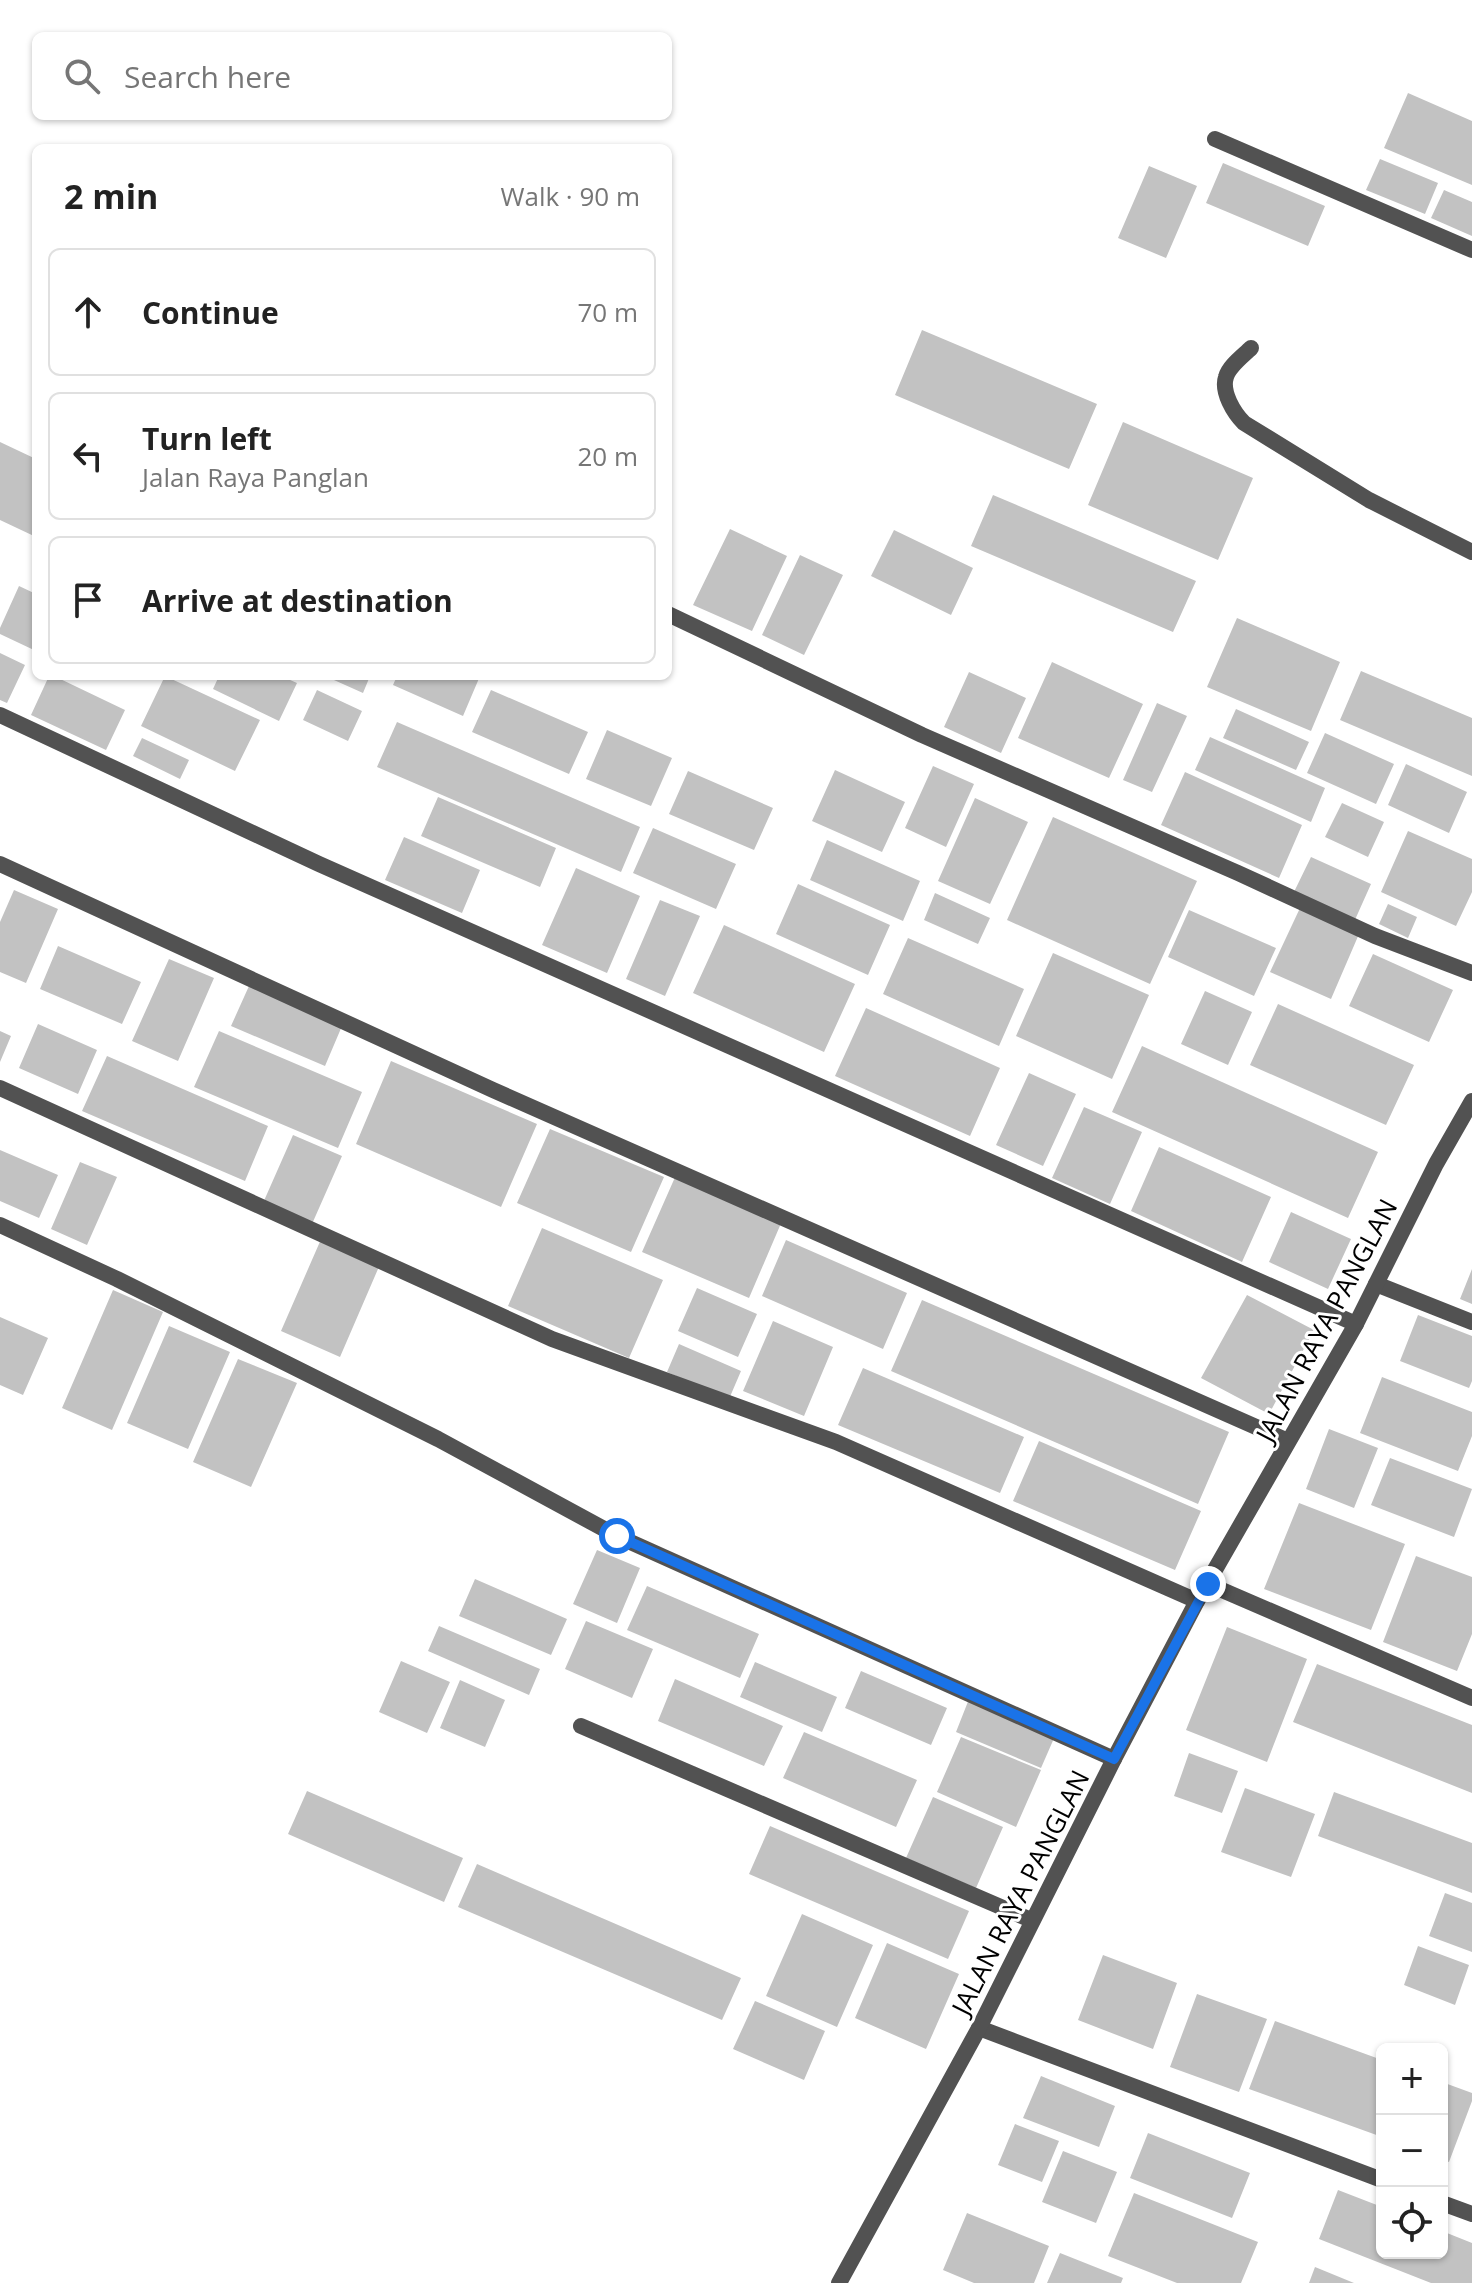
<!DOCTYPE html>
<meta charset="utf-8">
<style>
:root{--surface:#fff;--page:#f2f2f2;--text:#222;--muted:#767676;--line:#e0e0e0}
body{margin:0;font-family:"Open Sans",sans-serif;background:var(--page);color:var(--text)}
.controls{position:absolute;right:24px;bottom:24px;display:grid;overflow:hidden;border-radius:12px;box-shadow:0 2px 6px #0004}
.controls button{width:72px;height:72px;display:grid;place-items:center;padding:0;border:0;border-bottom:2px solid var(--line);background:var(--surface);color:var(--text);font:40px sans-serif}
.stop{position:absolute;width:24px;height:24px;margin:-18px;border:6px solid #1a73e8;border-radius:50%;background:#fff}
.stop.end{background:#1a73e8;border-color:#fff;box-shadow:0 2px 8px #0008}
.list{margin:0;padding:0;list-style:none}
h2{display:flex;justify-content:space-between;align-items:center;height:104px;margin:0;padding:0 32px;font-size:34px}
h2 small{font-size:26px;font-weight:400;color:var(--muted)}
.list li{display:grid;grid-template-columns:52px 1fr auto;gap:24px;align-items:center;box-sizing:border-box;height:128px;margin:0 16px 16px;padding:0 16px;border:2px solid var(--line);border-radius:12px}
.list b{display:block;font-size:30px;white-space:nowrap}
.list p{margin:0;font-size:26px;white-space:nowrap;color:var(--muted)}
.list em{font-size:26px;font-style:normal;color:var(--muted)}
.icon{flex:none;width:44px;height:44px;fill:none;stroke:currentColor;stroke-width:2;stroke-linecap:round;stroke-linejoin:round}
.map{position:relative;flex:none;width:1472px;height:2283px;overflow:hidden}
.search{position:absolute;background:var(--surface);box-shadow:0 2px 6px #0004;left:32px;top:32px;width:640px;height:88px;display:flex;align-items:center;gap:20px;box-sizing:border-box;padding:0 28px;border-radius:12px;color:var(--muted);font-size:30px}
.panel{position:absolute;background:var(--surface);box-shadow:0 2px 6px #0004;left:32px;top:144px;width:640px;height:536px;border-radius:12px}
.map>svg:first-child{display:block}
</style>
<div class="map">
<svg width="1472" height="2283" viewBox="0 0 1472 2283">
<rect width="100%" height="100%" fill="#fff"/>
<path fill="#c2c2c2" d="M1408,93l64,28v64l-88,-37z
M1380,159l58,24 -13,31 -59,-24z
M1223,163l102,43 -17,40 -102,-43z
M1149,166l48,20 -31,72 -48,-20z
M1444,190l28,12v34l-41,-18z
M922,330l175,74 -28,65 -174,-74z
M1123,422l130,56 -35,82 -130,-55z
M0,442l36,17v78l-36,-17z
M993,495l203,86 -23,51 -202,-86z
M730,529l57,27 -35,75 -59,-26z
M894,530l79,38 -22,47 -80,-39z
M800,555l43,20 -39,80 -42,-20z
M19,586l17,8v57l-36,-17v-6z
M1237,618l103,44 -29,69 -104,-44z
M0,653l25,12 -18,38 -7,-3z
M1052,662l91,42 -34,74 -91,-40z
M1361,671l111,47v58l-132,-56z
M969,672l57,26 -25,55 -57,-26z
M49,676h5l71,34 -19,40 -75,-35z
M165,676l95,44 -25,51 -94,-45z
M219,676h62l16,7 -18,38 -66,-32z
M325,676h45l-7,17z
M397,676h83l-17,40 -70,-31z
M317,690l45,21 -14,30 -45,-21z
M491,690l97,42 -19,42 -97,-42z
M1157,703l30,13 -35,76 -29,-12z
M1236,709l73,33 -13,28 -73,-32z
M397,722l243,105 -19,45 -244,-105z
M607,730l65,28 -21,48 -65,-27z
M1325,733l69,31 -18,40 -69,-31z
M1210,737l115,51 -14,34 -116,-52z
M142,738l47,22 -9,19 -47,-23z
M1406,764l61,28 -18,41 -61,-28z
M933,766l41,18 -28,63 -41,-19z
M835,770l70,32 -23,50 -70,-31z
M688,771l85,37 -19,42 -85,-36z
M1185,772l117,53 -23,53 -118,-53z
M438,797l118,51 -16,39 -119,-51z
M975,798l53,24 -38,82 -52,-23z
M1342,803l42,19 -16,35 -43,-20z
M1053,817l144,64 -47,103 -143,-64z
M653,828l83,36 -20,45 -83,-36z
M1408,831l64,28v33l-16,34 -75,-34z
M404,837l76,33 -18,43 -77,-33z
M827,840l93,41 -17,40 -93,-41z
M1311,857l60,27 -17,38 -61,-28z
M576,868l64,28 -33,77 -65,-28z
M798,884l92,41 -22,50 -92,-41z
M14,890l44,19 -32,74 -26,-11v-50z
M935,893l55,25 -12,26 -54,-24z
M660,900l40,16 -35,80 -39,-17z
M1388,904l29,13 -9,21 -29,-14z
M1300,908l59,26 -28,65 -61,-27z
M1189,910l87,38 -22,48 -86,-39z
M724,925l131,59 -31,68 -131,-59z
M908,938l116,51 -25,57 -116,-52z
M58,946l83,36 -19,42 -82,-35z
M1053,953l96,42 -37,84 -96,-43z
M1373,954l80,36 -24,52 -80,-36z
M169,959l45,19 -36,83 -46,-20z
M249,986l93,40 -17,40 -94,-40z
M1205,991l47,21 -24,53 -47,-21z
M1278,1004l136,61 -28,60 -136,-60z
M866,1008l134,60 -30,68 -135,-60z
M38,1024l59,26 -19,44 -59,-26z
M0,1031l11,5 -11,26z
M219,1031l143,61 -24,56 -144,-61z
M1142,1046l236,106 -30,66 -236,-106z
M107,1056l161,70 -23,55 -163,-70z
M391,1061l146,63 -36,83 -145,-63z
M1029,1073l47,21 -33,72 -47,-21z
M1084,1107l58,25 -32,72 -58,-26z
M550,1129l114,48 -33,75 -114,-49z
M293,1135l49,21 -30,68 -49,-21z
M1159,1147l112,50 -29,65 -111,-51z
M0,1150l58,25 -19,43 -39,-17z
M80,1162l37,15 -30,68 -36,-16z
M676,1175l106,46 -33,77 -107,-46z
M1291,1212l60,27 -23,50 -59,-27z
M542,1228l121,52 -34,78 -121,-52z
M322,1237l59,25 -41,95 -59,-26z
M786,1240l121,53 -24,56 -121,-53z
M1472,1269v35l-12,-5z
M697,1288l60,26 -19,43 -60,-26z
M113,1290l50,22 -51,118 -50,-22z
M1247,1295l67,35 -45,84 -68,-36z
M922,1300l307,132 -31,72 -307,-133z
M1418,1315l54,21v45l-3,7 -69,-27z
M0,1317l48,21 -25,57 -23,-10z
M773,1321l60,26 -29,69 -61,-25z
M169,1326l61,26 -42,97 -61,-26z
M679,1344l62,27 -12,28 -62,-27z
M238,1359l59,24 -46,104 -58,-25z
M863,1368l161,69 -24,56 -162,-68z
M1382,1377l90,35v24l-14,35 -98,-38z
M1329,1429l49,19 -24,60 -48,-19z
M1039,1441l162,70 -26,59 -162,-69z
M1390,1458l82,31 -18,48 -83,-32z
M1299,1503l106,41 -34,86 -107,-41z
M597,1550l43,18 -23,55 -44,-19z
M1416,1556l56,21v57l-15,37 -74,-29z
M475,1579l92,40 -16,36 -92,-39z
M647,1586l112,48 -19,44 -113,-48z
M586,1621l67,28 -21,49 -67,-29z
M439,1626l101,43 -11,26 -101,-44z
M1227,1627l80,32 -40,103 -81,-32z
M401,1661l49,21 -23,51 -48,-21z
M755,1662l82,35 -15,35 -82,-35z
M1317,1664l155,61v68l-179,-71z
M861,1671l86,37 -16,37 -86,-37z
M675,1679l108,47 -19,40 -106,-45z
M460,1680l45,20 -20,47 -45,-19z
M969,1699l86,37 -14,32 -85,-36z
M804,1732l113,48 -21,47 -113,-49z
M961,1737l80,33 -25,57 -79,-35z
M1189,1753l49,18 -16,42 -48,-17z
M1245,1788l70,26 -24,63 -70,-25z
M307,1791l156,67 -19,44 -156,-68z
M1334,1792l138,51v50l-154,-57z
M933,1797l70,30 -27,61 -70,-30z
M770,1826l199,85 -21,48 -199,-85z
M477,1864l264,114 -19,42 -264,-113z
M1445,1893l27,10v49l-43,-16z
M802,1914l71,31 -36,82 -71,-31z
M887,1943l72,31 -33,75 -71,-31z
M1418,1946l51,19 -14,40 -51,-20z
M1103,1955l74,28 -24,66 -75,-29z
M1197,1994l70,25 -28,73 -69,-25z
M755,2001l70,30 -21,49 -71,-31z
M1275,2021l107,39v77l-133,-48z
M1041,2076l74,30 -16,41 -76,-29z
M1442,2082l30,11v8l-23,61 -7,-2z
M1015,2124l44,17 -17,41 -44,-17z
M1148,2133l102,40 -18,45 -102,-40z
M1063,2151l54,21 -21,51 -54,-21z
M1338,2190l44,17v46h60v-22l30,12v40h-41l-112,-44z
M1134,2193l124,49 -17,41h-64l-69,-27z
M967,2213l82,33 -15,37h-60l-31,-13z
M1060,2253l63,25 -2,5h-74z
M1315,2267l39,16h-45z"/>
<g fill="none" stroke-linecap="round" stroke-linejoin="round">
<path stroke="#525252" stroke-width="16" d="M1251,348c-8,8 -22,18 -25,29 -5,15 8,36 18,46l125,77 103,52"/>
<path stroke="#525252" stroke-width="16" d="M1215,139l257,111
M668,614l254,121 316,138 137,63 97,37
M0,715l319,149 1037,460
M0,864l493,226 795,351
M0,1088l552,251 284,103 361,159
M0,1225l117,54 321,160 179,97 497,223
M1376,1284l96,38
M1208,1584l264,114
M581,1726l450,194
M979,2028l403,152
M1442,2203l30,11"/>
<path stroke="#525252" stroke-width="16" d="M839,2283l140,-255 135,-269 83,-158 159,-277 80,-160 36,-63"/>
</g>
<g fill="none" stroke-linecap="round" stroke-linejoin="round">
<path stroke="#1a73e8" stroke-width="10" d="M617,1536l497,223 94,-175"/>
</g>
<g text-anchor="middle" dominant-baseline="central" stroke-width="6" stroke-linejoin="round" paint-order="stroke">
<g font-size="26" fill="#000" stroke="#fff">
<text transform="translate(1326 1320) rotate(-62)">JALAN RAYA PANGLAN</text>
<text transform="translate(1020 1892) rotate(-63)">JALAN RAYA PANGLAN</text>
</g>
</g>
</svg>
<div class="controls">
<button>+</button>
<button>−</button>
<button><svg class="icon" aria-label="locate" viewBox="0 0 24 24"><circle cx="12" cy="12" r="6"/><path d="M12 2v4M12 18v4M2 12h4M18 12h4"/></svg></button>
</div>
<div class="stop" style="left:617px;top:1536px"></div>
<div class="stop end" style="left:1208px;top:1584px"></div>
<div class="search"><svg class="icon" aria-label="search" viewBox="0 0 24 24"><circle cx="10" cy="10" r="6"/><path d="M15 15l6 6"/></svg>Search here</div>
<section class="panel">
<h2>2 min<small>Walk · 90 m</small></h2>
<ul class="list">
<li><svg class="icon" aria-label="ahead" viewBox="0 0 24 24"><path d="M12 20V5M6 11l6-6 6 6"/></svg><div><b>Continue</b></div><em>70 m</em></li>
<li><svg class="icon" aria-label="left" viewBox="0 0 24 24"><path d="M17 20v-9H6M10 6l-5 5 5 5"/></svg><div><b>Turn left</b><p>Jalan Raya Panglan</p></div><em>20 m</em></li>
<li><svg class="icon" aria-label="arrive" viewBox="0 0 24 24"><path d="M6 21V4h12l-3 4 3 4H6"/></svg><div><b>Arrive at destination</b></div></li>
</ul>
</section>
</div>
